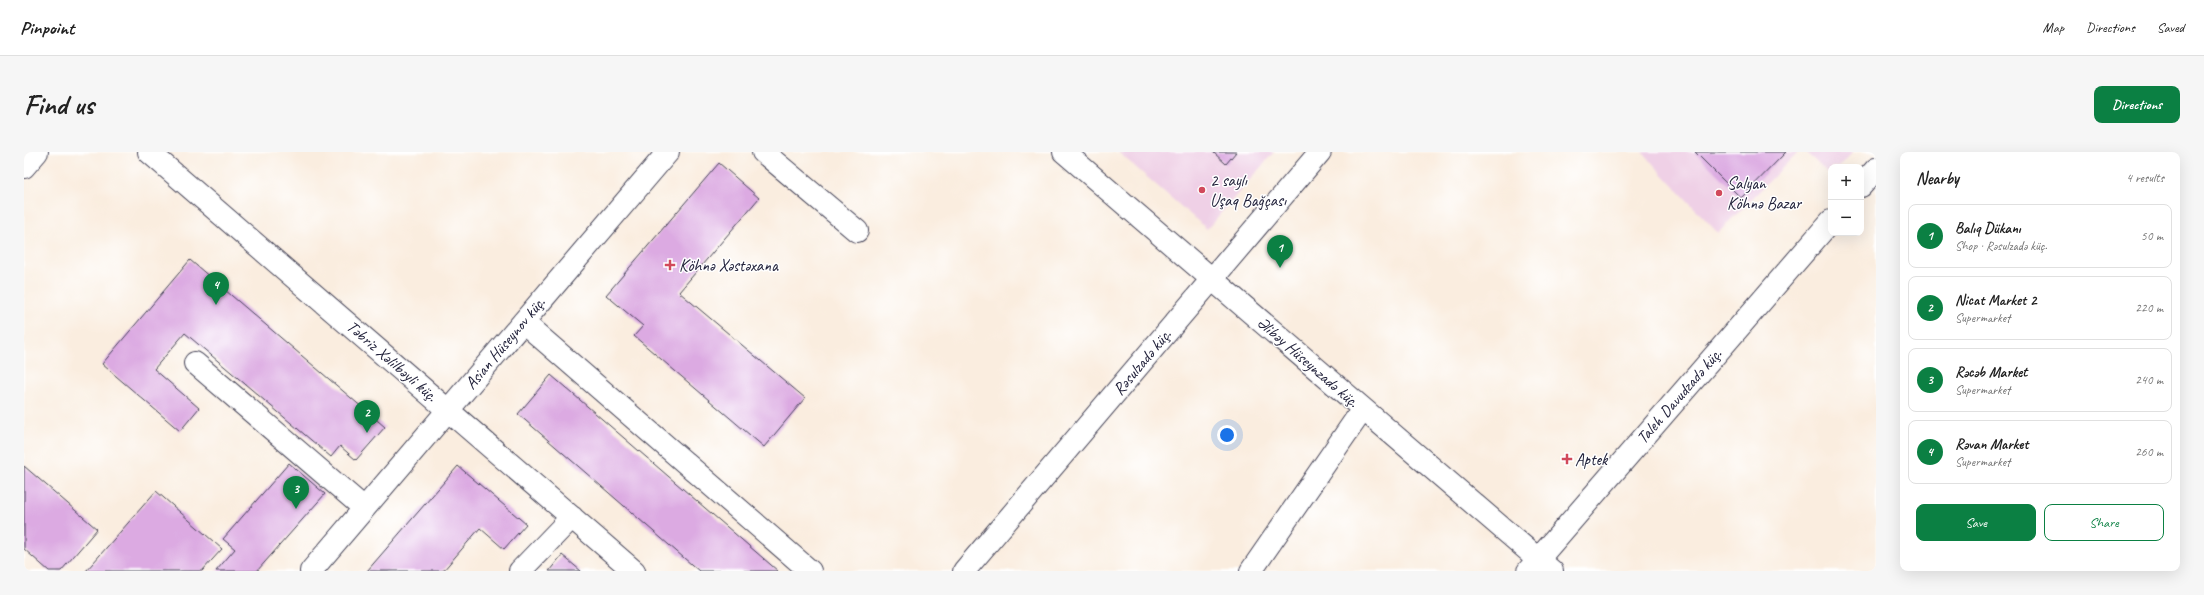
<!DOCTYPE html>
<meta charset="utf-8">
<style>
:root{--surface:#fff;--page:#f6f6f6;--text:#222;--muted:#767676;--line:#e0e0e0;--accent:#0b8043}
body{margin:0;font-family:Caveat,sans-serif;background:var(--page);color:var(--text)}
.controls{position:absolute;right:12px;top:12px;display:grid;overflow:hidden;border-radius:8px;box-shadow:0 4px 16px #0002}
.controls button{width:36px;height:36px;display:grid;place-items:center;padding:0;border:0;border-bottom:1px solid var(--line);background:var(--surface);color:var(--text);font:20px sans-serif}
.you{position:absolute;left:1203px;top:283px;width:14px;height:14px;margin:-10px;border:3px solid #fff;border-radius:50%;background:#1a73e8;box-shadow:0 0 0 6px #1a73e833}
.badge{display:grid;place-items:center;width:26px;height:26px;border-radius:50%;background:var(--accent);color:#fff;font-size:13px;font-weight:700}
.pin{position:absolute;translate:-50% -33px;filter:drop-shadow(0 1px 2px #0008)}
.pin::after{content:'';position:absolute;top:21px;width:14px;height:12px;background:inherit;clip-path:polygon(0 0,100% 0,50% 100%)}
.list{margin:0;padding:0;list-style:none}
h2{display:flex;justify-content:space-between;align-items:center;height:52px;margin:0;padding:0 16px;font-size:17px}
h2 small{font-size:13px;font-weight:400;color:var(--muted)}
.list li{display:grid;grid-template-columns:26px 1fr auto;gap:12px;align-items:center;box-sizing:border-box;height:64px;margin:0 8px 8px;padding:0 8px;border:1px solid var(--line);border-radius:8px}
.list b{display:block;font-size:15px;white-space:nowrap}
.list p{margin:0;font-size:13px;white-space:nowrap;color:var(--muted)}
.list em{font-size:13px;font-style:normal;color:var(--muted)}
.actions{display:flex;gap:8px;padding:12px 16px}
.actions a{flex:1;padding:9px 0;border:1px solid var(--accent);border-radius:8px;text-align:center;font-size:14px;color:var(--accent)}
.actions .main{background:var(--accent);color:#fff}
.map{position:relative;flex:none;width:1852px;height:419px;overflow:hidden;border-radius:8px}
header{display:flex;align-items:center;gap:24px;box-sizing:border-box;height:56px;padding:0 20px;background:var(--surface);border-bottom:1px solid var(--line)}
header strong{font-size:19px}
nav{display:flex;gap:22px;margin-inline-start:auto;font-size:14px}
.intro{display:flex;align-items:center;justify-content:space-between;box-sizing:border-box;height:96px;padding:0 24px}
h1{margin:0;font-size:28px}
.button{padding:10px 18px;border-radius:8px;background:var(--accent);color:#fff;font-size:14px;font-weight:700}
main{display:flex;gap:24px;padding:0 24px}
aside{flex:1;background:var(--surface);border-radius:8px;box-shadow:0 4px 16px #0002}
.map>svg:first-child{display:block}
</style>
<header>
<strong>Pinpoint</strong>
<nav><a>Map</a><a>Directions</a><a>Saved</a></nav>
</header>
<div class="intro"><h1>Find us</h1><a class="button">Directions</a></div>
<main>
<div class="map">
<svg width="1852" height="419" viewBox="0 0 1852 419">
<rect width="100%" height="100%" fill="#fff"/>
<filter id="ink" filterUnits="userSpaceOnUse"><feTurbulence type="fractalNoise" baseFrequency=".025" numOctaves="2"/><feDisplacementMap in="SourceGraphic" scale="8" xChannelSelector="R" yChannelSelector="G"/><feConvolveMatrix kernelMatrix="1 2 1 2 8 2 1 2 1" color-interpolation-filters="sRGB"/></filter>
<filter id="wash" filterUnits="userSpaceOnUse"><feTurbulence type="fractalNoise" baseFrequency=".012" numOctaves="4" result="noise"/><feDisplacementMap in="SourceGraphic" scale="16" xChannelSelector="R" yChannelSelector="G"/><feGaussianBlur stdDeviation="0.9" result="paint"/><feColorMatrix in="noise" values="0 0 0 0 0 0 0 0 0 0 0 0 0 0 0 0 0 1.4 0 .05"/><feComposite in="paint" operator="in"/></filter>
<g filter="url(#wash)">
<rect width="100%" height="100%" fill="#faeddf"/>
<path fill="#efd0e6" d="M1094,0h156l-67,77z
M1618,0h156l-80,81z
M1781,0h48l-14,15h-8v8z"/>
<g id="blocks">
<path fill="#dcaae2" d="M1189,0h23l-10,12z
M1671,0h91l-45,46z
M695,11l40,35 -80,94 126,106 -41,49 -130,-111 9,-10 -37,-31z
M166,108l195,167 -29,33 -16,-14 -9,11 -146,-124 -31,36 45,39 -19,23 -78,-67z
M527,223l227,196h-79l-181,-157z
M265,311l36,31 -68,77h-41l19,-22 -12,-10z
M0,314l73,63 -36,42h-12l-25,-22z
M434,314l68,58 -22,25 -24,-21 -37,43h-76z
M132,339l66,58 -20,22h-116z
M538,403l19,16h-32z"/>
</g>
</g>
<g filter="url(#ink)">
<use href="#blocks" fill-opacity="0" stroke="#424054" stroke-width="1"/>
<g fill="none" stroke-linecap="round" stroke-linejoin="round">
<g stroke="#424054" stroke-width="24">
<path id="minor" d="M125,0l485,419
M739,0l94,79
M1040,0l488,419
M0,15l13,-15
M1837,34l15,-17
M499,170l287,249
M171,211l169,145
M287,419l357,-419
M496,419l52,-54
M940,419l356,-419
M1227,419l112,-162
M1504,419l303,-350"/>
</g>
<use href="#minor" stroke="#fff" stroke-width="22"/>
</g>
</g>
<g fill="#d1495b" stroke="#fff" stroke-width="1.5">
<circle cx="1178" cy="38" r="4"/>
<circle cx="1695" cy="41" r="4"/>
<path d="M644 107h4v4h4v4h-4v4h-4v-4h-4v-4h4z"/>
<path d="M1541 301h4v4h4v4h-4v4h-4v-4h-4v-4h4z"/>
</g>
<g text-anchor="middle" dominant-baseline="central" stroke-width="3" stroke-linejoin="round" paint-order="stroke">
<g font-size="17" fill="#22223b" stroke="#fff" text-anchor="start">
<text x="1186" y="28">2 saylı<tspan x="1186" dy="20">Uşaq Bağçası</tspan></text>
<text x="1703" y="31">Salyan<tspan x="1703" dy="20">Köhnə Bazar</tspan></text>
<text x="655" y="113">Köhnə Xəstəxana</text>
<text x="1551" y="307">Aptek</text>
</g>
<g font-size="17" fill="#22223b" stroke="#fff">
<text transform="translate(481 191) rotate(-50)">Asian Hüseynov küç.</text>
<text transform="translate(368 209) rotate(41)">Təbriz Xəlilbəyli küç.</text>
<text transform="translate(1118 210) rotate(-50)">Rəsulzadə küç.</text>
<text transform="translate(1284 210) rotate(41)">Əlibəy Hüseynzadə küç.</text>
<text transform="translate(1655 244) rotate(-49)">Taleh Davudzadə küç.</text>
</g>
</g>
</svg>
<div class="controls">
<button>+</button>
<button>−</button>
</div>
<div class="you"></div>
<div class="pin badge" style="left:1256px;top:116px">1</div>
<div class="pin badge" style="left:343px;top:281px">2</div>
<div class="pin badge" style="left:272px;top:357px">3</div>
<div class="pin badge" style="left:192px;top:153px">4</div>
</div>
<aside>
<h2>Nearby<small>4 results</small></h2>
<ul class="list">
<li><span class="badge">1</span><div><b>Balıq Dükanı</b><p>Shop · Rəsulzadə küç.</p></div><em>50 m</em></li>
<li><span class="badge">2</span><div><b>Nicat Market 2</b><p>Supermarket</p></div><em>220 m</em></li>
<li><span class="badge">3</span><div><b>Rəcəb Market</b><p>Supermarket</p></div><em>240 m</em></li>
<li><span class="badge">4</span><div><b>Rəvan Market</b><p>Supermarket</p></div><em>260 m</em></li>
</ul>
<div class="actions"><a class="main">Save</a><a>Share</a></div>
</aside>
</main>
